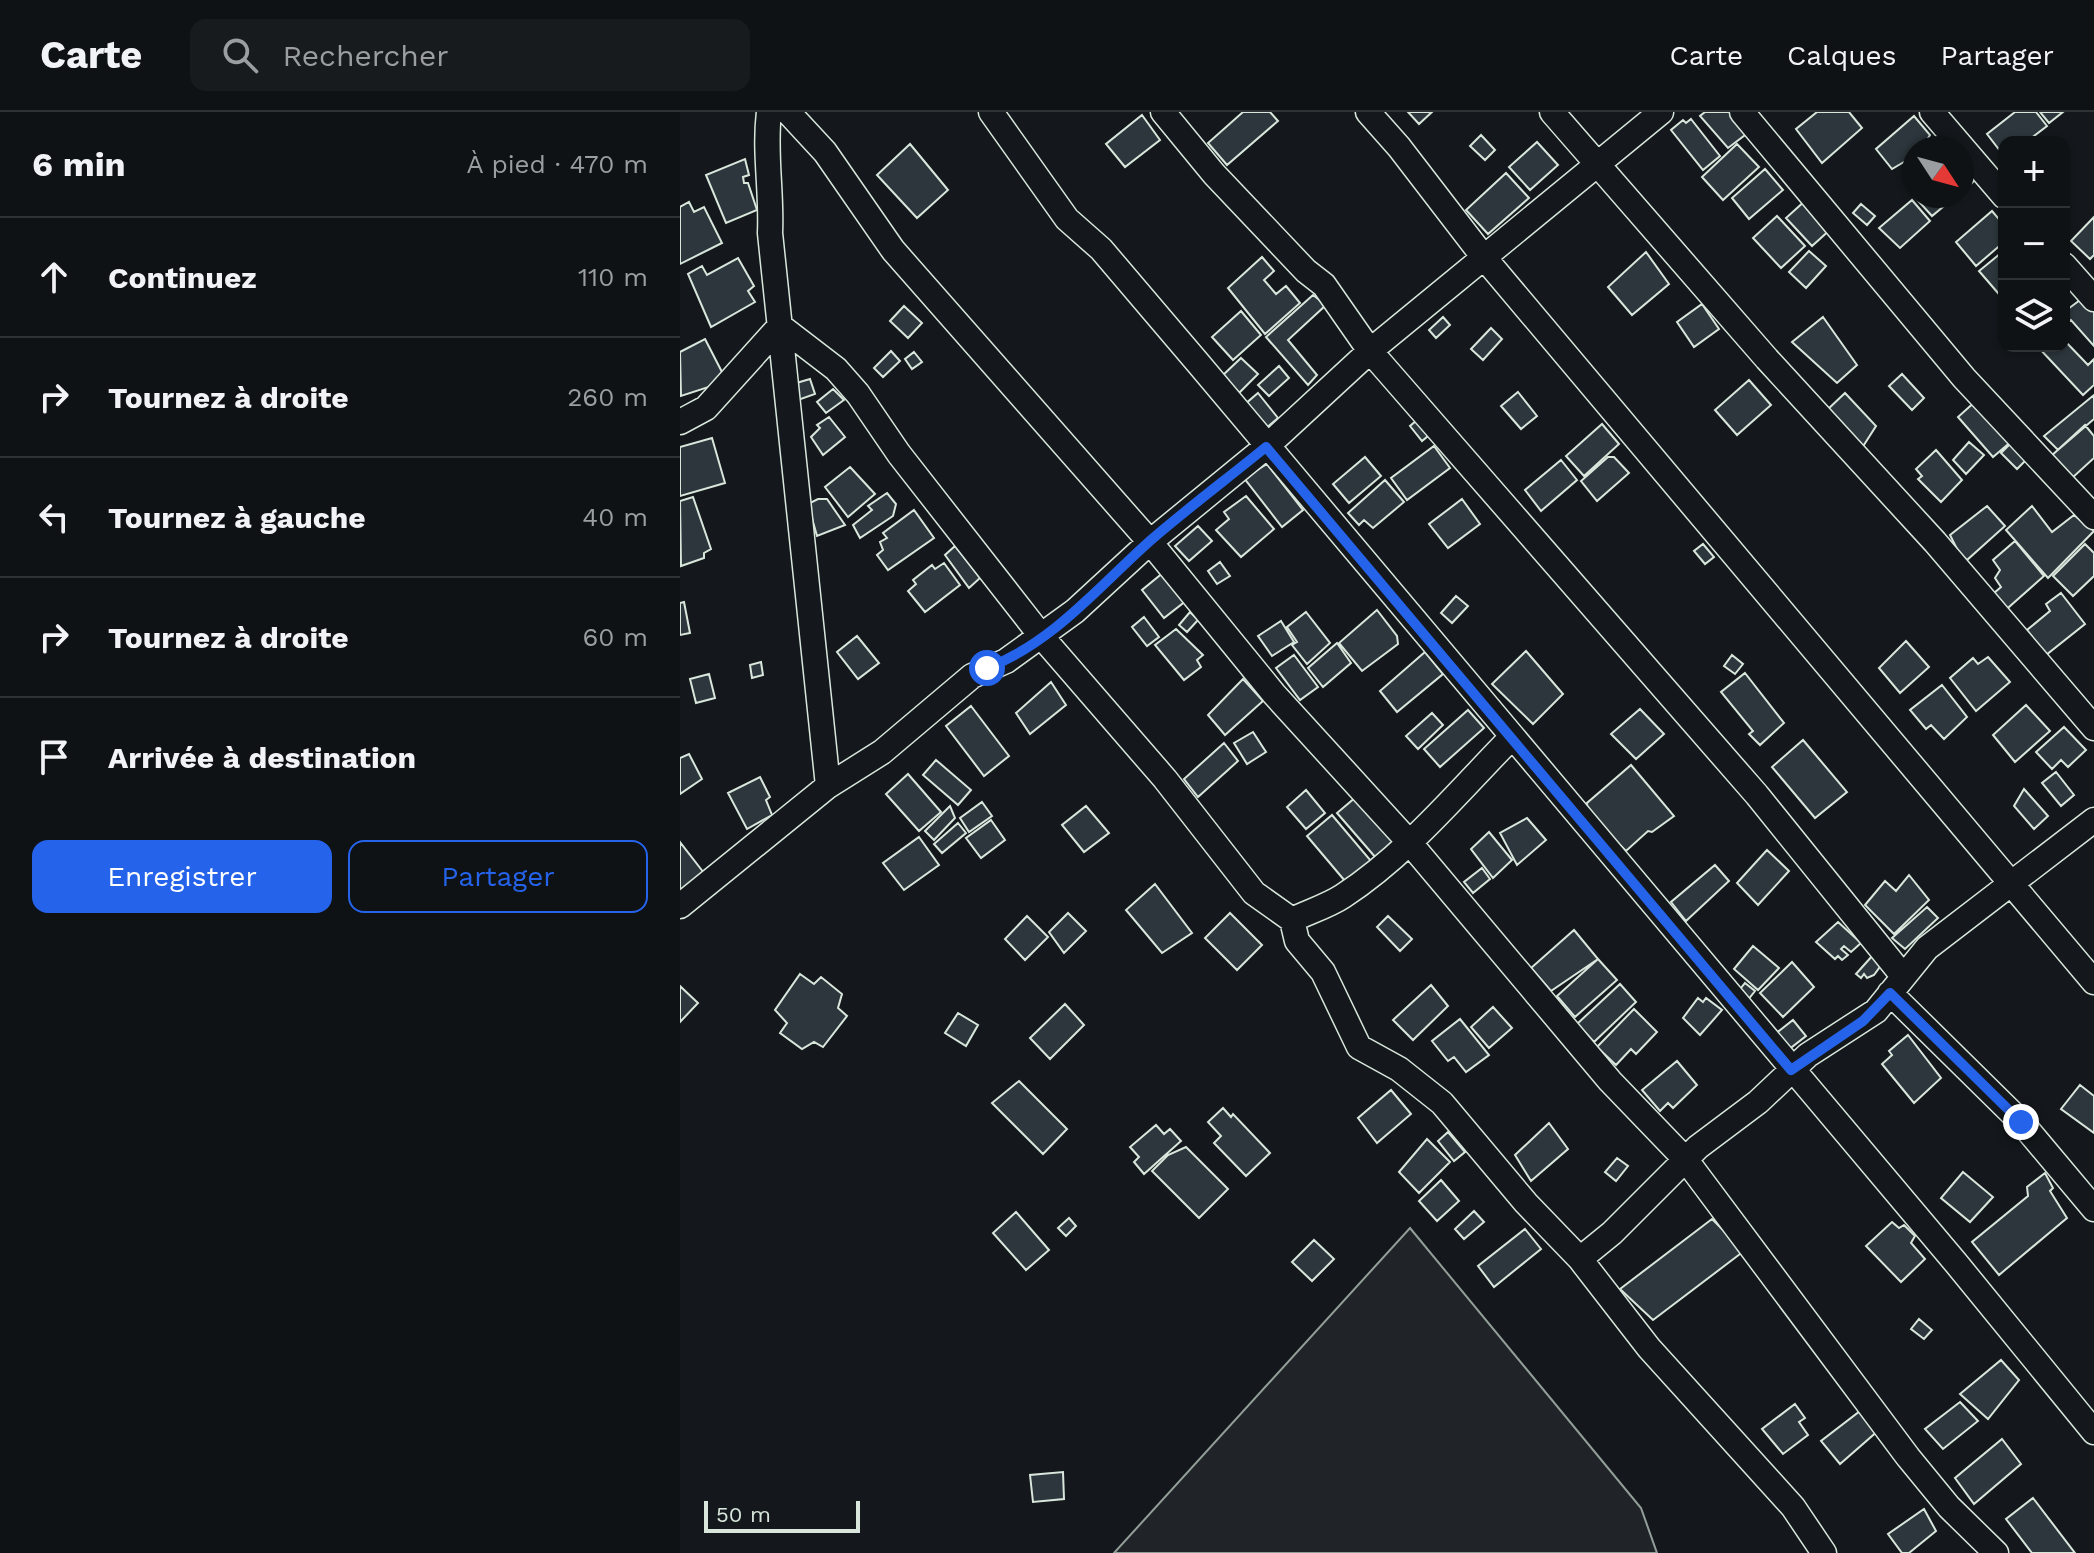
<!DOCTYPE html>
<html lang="fr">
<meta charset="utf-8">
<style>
:root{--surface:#0f1215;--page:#181b1e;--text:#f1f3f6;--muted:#9b9ea0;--line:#2f3234;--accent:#2563eb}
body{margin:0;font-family:"Work Sans",sans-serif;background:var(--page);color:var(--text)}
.controls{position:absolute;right:24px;top:24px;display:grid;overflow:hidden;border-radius:16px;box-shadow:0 2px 6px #0004}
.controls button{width:72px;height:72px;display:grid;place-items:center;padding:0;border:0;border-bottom:2px solid var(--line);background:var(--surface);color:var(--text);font:40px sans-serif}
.compass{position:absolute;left:1222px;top:24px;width:72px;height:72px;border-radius:50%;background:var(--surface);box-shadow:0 2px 6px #0004;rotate:126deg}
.scale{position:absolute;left:24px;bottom:20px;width:156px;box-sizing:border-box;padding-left:8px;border:4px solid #d8e6dc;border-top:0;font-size:22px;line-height:28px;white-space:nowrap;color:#d8e6dc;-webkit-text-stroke:6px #14181c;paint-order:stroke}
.stop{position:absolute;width:24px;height:24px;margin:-18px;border:6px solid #2563eb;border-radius:50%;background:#fff}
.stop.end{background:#2563eb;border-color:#fff;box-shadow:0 2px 8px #0008}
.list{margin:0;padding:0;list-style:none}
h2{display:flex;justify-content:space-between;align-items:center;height:104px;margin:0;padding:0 32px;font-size:34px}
h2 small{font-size:26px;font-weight:400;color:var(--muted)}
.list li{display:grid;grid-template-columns:52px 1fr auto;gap:24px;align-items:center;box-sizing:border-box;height:120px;padding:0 32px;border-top:2px solid var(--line)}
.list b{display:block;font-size:30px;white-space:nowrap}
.list em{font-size:26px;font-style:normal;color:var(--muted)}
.actions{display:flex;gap:16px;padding:24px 32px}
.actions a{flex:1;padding:18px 0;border:2px solid var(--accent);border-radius:16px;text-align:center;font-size:28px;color:var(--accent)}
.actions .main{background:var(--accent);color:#fff}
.icon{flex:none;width:44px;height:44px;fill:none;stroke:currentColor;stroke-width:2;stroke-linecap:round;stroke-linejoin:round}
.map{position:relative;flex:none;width:1414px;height:1441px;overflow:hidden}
header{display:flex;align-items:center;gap:48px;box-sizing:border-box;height:112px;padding:0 40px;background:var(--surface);border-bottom:2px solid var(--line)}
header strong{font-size:38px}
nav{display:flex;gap:44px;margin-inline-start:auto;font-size:28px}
.search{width:560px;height:72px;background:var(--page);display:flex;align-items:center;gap:20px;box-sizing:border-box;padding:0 28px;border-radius:16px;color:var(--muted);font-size:30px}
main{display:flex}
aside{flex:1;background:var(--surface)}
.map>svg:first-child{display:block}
</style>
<header>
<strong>Carte</strong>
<div class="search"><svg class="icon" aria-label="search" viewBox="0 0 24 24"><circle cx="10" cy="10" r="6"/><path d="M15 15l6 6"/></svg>Rechercher</div>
<nav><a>Carte</a><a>Calques</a><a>Partager</a></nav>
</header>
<main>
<aside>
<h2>6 min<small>À pied · 470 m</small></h2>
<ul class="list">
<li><svg class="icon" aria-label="ahead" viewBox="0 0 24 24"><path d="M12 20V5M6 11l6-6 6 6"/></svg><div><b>Continuez</b></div><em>110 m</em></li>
<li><svg class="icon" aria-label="right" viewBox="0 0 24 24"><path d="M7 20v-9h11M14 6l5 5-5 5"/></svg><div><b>Tournez à droite</b></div><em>260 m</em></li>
<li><svg class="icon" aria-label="left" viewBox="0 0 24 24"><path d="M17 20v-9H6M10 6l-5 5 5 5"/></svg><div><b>Tournez à gauche</b></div><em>40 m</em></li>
<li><svg class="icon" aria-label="right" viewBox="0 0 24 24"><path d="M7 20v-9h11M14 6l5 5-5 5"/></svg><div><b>Tournez à droite</b></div><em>60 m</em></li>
<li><svg class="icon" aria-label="arrive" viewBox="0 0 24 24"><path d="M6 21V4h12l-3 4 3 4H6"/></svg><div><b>Arrivée à destination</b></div></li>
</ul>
<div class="actions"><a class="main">Enregistrer</a><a>Partager</a></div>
</aside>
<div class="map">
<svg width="1414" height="1441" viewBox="0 0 1414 1441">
<rect width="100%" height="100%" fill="#14181c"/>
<path fill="#202428" stroke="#939e99" stroke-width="2" d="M730,1116l231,280 16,45h-543z"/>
<path fill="#2c363c" stroke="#d8e6dc" stroke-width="2" d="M563,0h27l8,9 -51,44 -19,-22z
M728,0h24l-13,12z
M1025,0h28l16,20 -21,16 -28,-32z
M1137,0h32l13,16 -40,35 -26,-34z
M1335,0h21l11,14 -21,16h-22v14l-17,-22z
M1360,0h23l-14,11z
M462,3l18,25 -35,27 -19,-23z
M1234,4l16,19 -8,13h-8v8l-22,13 -16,-20z
M1011,7l29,37 -17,14 -32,-40 12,-10 3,3z
M801,23l14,15 -10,10 -15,-14z
M857,30l21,23 -28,25 -21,-23z
M230,32l38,46 -31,28 -40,-43z
M1057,32l22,23 -36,33 -21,-23z
M65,47l4,16 -6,2 1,6h4l9,27 -31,13 -20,-48z
M1282,48l12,21 -12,10z
M1085,57l18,21 -34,29 -17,-21z
M826,61l23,25 -41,36 -22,-24z
M1234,79v5h42l-24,20 -21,-23z
M1126,88l26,28 -20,18 -26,-28z
M1232,88l18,21 -30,27 -21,-20z
M9,90l5,10 10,-5 18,36 -42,21v-57z
M1181,92l14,12 -8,9 -14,-12z
M1312,99l12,14v17l-28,24 -20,-24z
M1097,104l28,30 -24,22 -28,-30z
M1414,105v38l-4,4 -19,-18z
M1129,139l17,15 -20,22 -17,-16z
M966,140l23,32 -37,31 -24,-28z
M1321,141l3,4v43l-25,-29z
M582,145l12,14 -10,9 12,14 10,-8 14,17 -35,31 -37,-46z
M58,146l16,28 -6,5 7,11 -44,25 -23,-53 14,-8 5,9z
M633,183l13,10 -38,35 29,35 -9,10 -42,-48z
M1404,185l10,12v37l-23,-26 -7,5v-13z
M1022,192l17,25 -25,18 -17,-25z
M224,194l18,17 -14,15 -18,-17z
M561,199l20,24 -28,25 -21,-23z
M763,205l7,8 -14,13 -7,-8z
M1143,205l34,48 -20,18 -45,-41z
M811,216l11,11 -19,21 -12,-11z
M25,227l18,35 -7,5 2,5 -37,12 -1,-44z
M1384,228l24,25 6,-6v26l-11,10 -46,-49h27z
M211,239l9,10 -17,16 -9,-9z
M234,240l8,10 -10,7 -7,-10z
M561,246l17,16 -19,19 -17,-17z
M599,254l10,12 -20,18 -11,-11z
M1222,262l22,24 -12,12 -23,-24z
M130,267l5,15 -17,6 -5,-16z
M1069,268l22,25 -34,30 -22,-25z
M153,277l11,11 -18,13 -9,-11z
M838,280l19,24 -16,13 -20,-23z
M578,281l20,25 -14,12 -20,-25z
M1165,281l31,33 -14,22 -36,-37z
M1414,283v24l-36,31 -14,-14z
M1297,288l36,40 -20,17 -35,-40z
M742,304l12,15 -12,10 -12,-15z
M149,305l16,20 -22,18 -12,-18 9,-9 -3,-3z
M922,312l17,20 -35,32 -18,-20z
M1405,313l9,11v22l-23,21 -22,-21z
M32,326l13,45 -45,13v-49z
M1335,327l16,16 -14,14 -16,-16z
M1289,330l15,13 -18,19 -13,-14z
M754,334l16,22 -43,32 -16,-22z
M1256,338l26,30 -21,22 -23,-23 4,-3 -6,-7z
M685,345l16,19 -32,27 -16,-19z
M928,345h6l15,16 -32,28 -16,-20z
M881,348l16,20 -36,31 -16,-21z
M587,352l36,46 -21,17 -38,-49z
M170,355l25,27 -27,23 -23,-30z
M705,368l19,22 -31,26 -9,-8 -5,5 -11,-12z
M207,381l9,11 -3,12 -33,22 -7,-13 19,-15 -4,-4z
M566,384l28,33 -33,28 -25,-27 13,-11 -5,-7z
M13,385l18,52 -7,4v5l-23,8 -1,-65z
M138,387h9l18,26 -28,11 -9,-32z
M782,387l18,25 -32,24 -19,-24z
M1307,394l18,20 -38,34 -17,-6 7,-5 -7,-14z
M1352,394l20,26 22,-17 20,16 -46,47 -42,-48z
M234,398l20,28 -46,32 -11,-15 6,-5 -3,-8 7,-4 -4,-5z
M518,414l14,15 -23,20 -14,-15z
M1335,429l29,35 -43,38 -14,-15 14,-12 -6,-9 5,-8 -7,-10z
M1023,432l11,13 -9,7 -11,-13z
M1405,432l9,9v23l-21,20 -20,-20z
M275,434l25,32 -11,10 -24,-33z
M540,450l10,14 -13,8 -9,-13z
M264,451l16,22 -35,27 -17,-21 8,-7 -3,-4 19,-15 3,4z
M484,460l23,28 -23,18 -22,-28z
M1381,481l24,31 -39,31 -19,-25 23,-19 -4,-7z
M776,484l12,10 -16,17 -11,-10z
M4,490l6,31 -10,2v-32z
M697,498l20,26 1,8 -36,27 -23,-28z
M510,500l8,8 -11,12 -8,-7z
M626,500l24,31 -23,21 -15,-19 5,-3 -10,-15z
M464,505l15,20 -12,9 -15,-19z
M601,509l13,21 -22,14 -14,-20z
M496,517l27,26 -6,5 4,7 -17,13 -29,-35z
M177,524l22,27 -21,16 -21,-27z
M1226,529l23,26 -29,26 -21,-25z
M657,531l14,20 -28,24 -15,-19z
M846,539l37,43 -30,30 -41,-40z
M745,540l18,22 -46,38 -17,-21z
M614,543l24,32 -18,13 -24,-32z
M1052,543l11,9 -8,10 -11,-8z
M1308,545l22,25 -34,29 -26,-33 23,-20 5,6z
M81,550l2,13 -11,3 -2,-13z
M1065,561l39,50 -24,22 -11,-11 4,-3 -32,-39z
M29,562l6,24 -19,5 -6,-24z
M563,567l20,22 -38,34 -17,-20z
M371,570l15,23 -36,29 -14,-21z
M1262,573l25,32 -23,22 -13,-14 -5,4 -16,-19z
M1346,593l24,26 -35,31 -22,-27z
M291,594l38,50 -25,20 -38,-50z
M960,597l24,25 -28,25 -25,-25z
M788,598l16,18 -44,39 -16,-18z
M752,601l11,12 -25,24 -12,-13z
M1384,615l22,23 -18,17 -7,-7 -9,9 -16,-17z
M573,620l13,20 -19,12 -13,-21z
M1123,628l44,52 -32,26 -43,-51z
M544,631l14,18 -40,36 -14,-18z
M9,642l13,25 -22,15v-36z
M256,648l35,30 -13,15 -35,-30z
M951,653l43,51 -22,16 -4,-1 -22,20 -38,-37 -1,-11z
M1376,660l18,23 -13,11 -19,-23z
M228,662l33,38 -22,19 -33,-37z
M80,665l10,20 -4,3 6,15 -25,14 -19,-36z
M1344,677l24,27 -14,13 -20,-23z
M626,678l19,23 -19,16 -19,-22z
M676,685l39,45 -19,16 -39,-45z
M302,690l10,14 -23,16 -9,-14z
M270,694l5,12 -21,22 -9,-9z
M406,694l23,27 -25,19 -22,-27z
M652,703l39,46 -26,20 -38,-45z
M847,706l19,22 -29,25 -17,-32z
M311,708l14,20 -24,18 -15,-20z
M278,711l8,10 -24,20 -8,-9z
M809,720l23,28 -19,18 -22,-29z
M239,725l20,28 -35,25 -21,-27z
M0,730l24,31 -24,20z
M1087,738l22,21 -31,34 -21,-22z
M1035,753l14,16 -43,40 -15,-19z
M802,756l8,11 -17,14 -9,-11z
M1229,763l20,25 -35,34 -29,-29 20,-24 11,10z
M475,772l37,49 -30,20 -36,-43z
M1247,795l11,11 -33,31 -13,-11z
M388,801l18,18 -22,22 -15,-21z
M550,801l32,32 -25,25 -32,-32z
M347,804l21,21 -23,23 -20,-21z
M708,804l24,23 -12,12 -23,-24z
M1158,810l23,21 -10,9 -7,-6 -3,3 7,6 -6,5 -4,-4 -3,3 -19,-17z
M894,818l24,29 -47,32 -20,-23z
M1073,834l26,22 -21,22 -24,-21z
M1193,843l9,9 -8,11 -7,3 -3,-4 -3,4 -5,-4z
M918,847l19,21 -42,37 -18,-21z
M1112,850l22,25 -31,30 -23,-24z
M120,862l14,10 7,-7 21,17 -4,14 9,8 -24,31 -9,-5 -12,7 -22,-16 7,-10 -12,-13z
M1065,871l10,8 -8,10 -10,-8z
M940,872l16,18 -42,40 -17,-18z
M751,873l17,21 -35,34 -20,-20z
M0,874l18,17 -18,19z
M1018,886l5,4 3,-4 16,12 -22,25 -17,-17z
M385,892l19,21 -34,34 -20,-21z
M813,895l19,21 -23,20 -18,-21z
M954,897l23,23 -21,22 -5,-5 -15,16 -19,-18z
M278,901l20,12 -12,21 -21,-13z
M780,907l29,36 -23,17 -12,-15 -6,4 -16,-20z
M1113,908l13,16 -18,14 -13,-16z
M1228,923l33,43 -27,25 -32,-39 10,-9 -3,-4z
M997,949l20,24 -24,23 -5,-5 -8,8 -18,-21z
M339,969l48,48 -24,25 -51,-51z
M1400,973l14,11v37l-33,-24z
M711,978l20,24 -34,29 -19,-25z
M543,996l8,9 2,-3 37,39 -24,23 -32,-33 7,-7 -13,-14z
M869,1011l19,26 -37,32 -16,-26z
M476,1013l8,9 6,-5 11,12 -37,33 -10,-12 5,-5 -9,-10z
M768,1020l17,20 -11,9 -16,-20z
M747,1027l23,23 -31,31 -20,-21z
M506,1035l42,42 -29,29 -47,-47 16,-16z
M937,1046l11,8 -12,15 -11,-9z
M1283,1060l30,25 -23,25 -29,-24z
M1365,1061l8,15 -3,3 17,27 -68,57 -27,-33 56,-46 -1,-9z
M761,1068l18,21 -22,20 -18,-20z
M794,1099l10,11 -20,17 -9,-10z
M336,1100l33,38 -23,20 -33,-37z
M389,1106l7,8 -10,10 -8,-8z
M1032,1107l32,32 -91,69 -33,-31z
M1212,1110l7,6 5,-3 11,11 -4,7 14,16 -24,23 -35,-36z
M845,1117l16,20 -47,38 -16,-21z
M634,1128l20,19 -22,22 -20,-19z
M1239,1207l13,11 -8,9 -13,-10z
M1321,1248l18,20 -31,39 -28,-25z
M1280,1290l18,19 -35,28 -18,-20z
M1115,1292l10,14 -6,4 9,13 -25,19 -21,-25z
M1184,1296l16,21 -40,35 -19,-23z
M1322,1327l19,25 -47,40 -19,-26z
M383,1360l1,27 -31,3 -3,-27z
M1353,1386l42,55h-43l-26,-34z
M1244,1397l12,22 -27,22h-7l-14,-19z"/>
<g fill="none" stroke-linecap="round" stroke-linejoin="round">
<g stroke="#d8e6dc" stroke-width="27">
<path id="minor" d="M89,0c-5,40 3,80 1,121l58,553
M108,0l37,40 68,98 257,292 124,152 135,148 201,239 76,79 222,297 41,50 47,46
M311,0l76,107 34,30 97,114 758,900 138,169
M483,0l51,62 92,97 18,14 46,66 387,444 146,181
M688,0l31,35 83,108 612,727
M872,0l215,247 168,183 159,186
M1062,0l222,266 130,139
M1252,0l72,84
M1384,153l30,34
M0,310l26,-14 74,-82 56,43 22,25 41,60 143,183 123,142 89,114 38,27c16,-8 36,-14 51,-24 63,-41 115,-104 168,-158
M0,794l148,-120 54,-34 90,-76 34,-15 69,-50 75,-69 116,-95 104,-96 291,-239
M612,808l5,21 26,31 36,75 40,22 43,34 84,100 54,56
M1210,881l131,129 73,87
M1144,1441l-31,-46 -144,-159 -69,-89 32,-26 86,-86 60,-45 50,-47 68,-44 51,-63 167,-128"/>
</g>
<use href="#minor" stroke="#14181c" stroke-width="24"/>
</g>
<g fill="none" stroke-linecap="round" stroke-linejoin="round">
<path stroke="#2563eb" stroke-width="10" d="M307,556c66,-25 112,-82 164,-128 37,-32 77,-62 115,-93l525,623 72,-49 27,-28 131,129"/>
</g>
</svg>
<div class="controls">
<button>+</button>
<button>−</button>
<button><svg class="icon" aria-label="layers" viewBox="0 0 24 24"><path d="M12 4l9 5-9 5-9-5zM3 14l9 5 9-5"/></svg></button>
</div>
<svg class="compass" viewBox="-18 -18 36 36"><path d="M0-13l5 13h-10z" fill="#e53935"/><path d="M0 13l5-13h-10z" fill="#9b9ea0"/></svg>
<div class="scale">50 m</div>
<div class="stop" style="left:307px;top:556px"></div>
<div class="stop end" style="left:1341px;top:1010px"></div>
</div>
</main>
